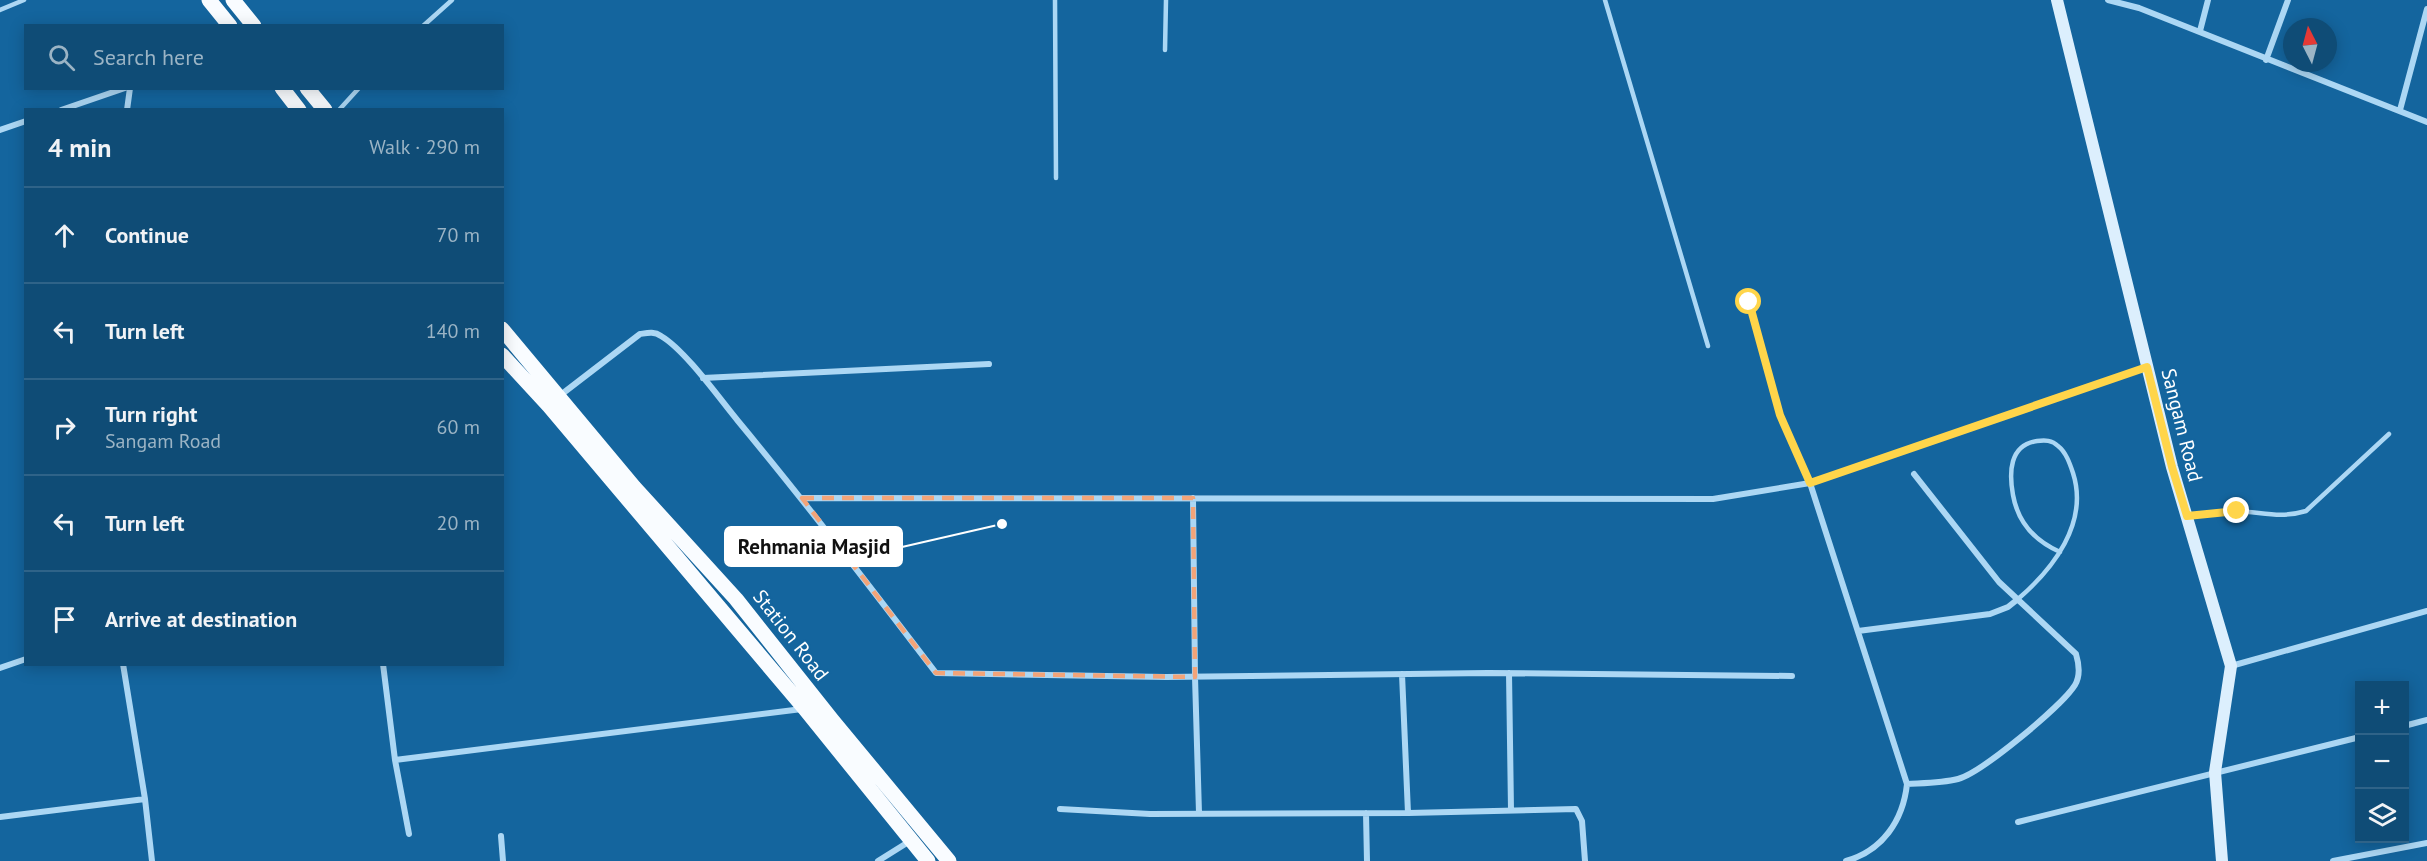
<!DOCTYPE html>
<meta charset="utf-8">
<style>
:root{--surface:#0f4c76;--page:#1d567e;--text:#f1f3f6;--muted:#9bb4c5;--line:#2f6388}
body{margin:0;font-family:"PT Sans",sans-serif;background:var(--page);color:var(--text)}
.controls{position:absolute;right:18px;bottom:18px;display:grid;overflow:hidden;border-radius:0px;box-shadow:0 3px 15px #0003}
.controls button{width:54px;height:54px;display:grid;place-items:center;padding:0;border:0;border-bottom:2px solid var(--line);background:var(--surface);color:var(--text);font:30px sans-serif}
.compass{position:absolute;left:2283px;top:18px;width:54px;height:54px;border-radius:50%;background:var(--surface);box-shadow:0 3px 15px #0003;rotate:354deg}
.stop{position:absolute;width:18px;height:18px;margin:-14px;border:4px solid #ffd54a;border-radius:50%;background:#fff}
.stop.end{background:#ffd54a;border-color:#fff;box-shadow:0 2px 6px #0008}
.list{margin:0;padding:0;list-style:none}
h2{display:flex;justify-content:space-between;align-items:center;height:78px;margin:0;padding:0 24px;font-size:26px}
h2 small{font-size:20px;font-weight:400;color:var(--muted)}
.list li{display:grid;grid-template-columns:39px 1fr auto;gap:18px;align-items:center;box-sizing:border-box;height:96px;padding:0 24px;border-top:2px solid var(--line)}
.list b{display:block;font-size:22px;white-space:nowrap}
.list p{margin:0;font-size:20px;white-space:nowrap;color:var(--muted)}
.list em{font-size:20px;font-style:normal;color:var(--muted)}
.icon{flex:none;width:33px;height:33px;fill:none;stroke:currentColor;stroke-width:2;stroke-linecap:round;stroke-linejoin:round}
.map{position:relative;flex:none;width:2427px;height:861px;overflow:hidden}
.search{position:absolute;background:var(--surface);box-shadow:0 3px 15px #0003;left:24px;top:24px;width:480px;height:66px;display:flex;align-items:center;gap:15px;box-sizing:border-box;padding:0 21px;border-radius:0px;color:var(--muted);font-size:22px}
.panel{position:absolute;background:var(--surface);box-shadow:0 3px 15px #0003;left:24px;top:108px;width:480px;height:558px;border-radius:0px}
.map>svg:first-child{display:block}
</style>
<div class="map">
<svg width="2427" height="861" viewBox="0 0 2427 861">
<rect width="100%" height="100%" fill="#14659e"/>
<g fill="none" stroke-linecap="round" stroke-linejoin="round">
<path stroke="#acd7f4" stroke-width="4.5" d="M1055,0l1,178
M1605,0l103,346
M0,10l24,-10
M423,26l29,-26
M1165,50l1,-50
M339,110l20,-22
M1749,302l31,113 30,68
M2189,516c16,-2 31,-6 47,-5 27,1 43,8 70,0l83,-77
M2018,599c35,-30 71,-76 55,-126 -3,-9 -7,-21 -15,-27 -6,-6 -13,-6 -21,-5 -28,4 -28,32 -24,54 5,28 22,46 47,57"/>
<path stroke="#acd7f4" stroke-width="6" d="M2108,0l31,8 288,114
M2200,31l8,-31
M2266,60l22,-60
M61,110l64,-22
M127,110l3,-22
M2400,110l27,-101
M0,130l26,-9
M703,378l286,-14
M558,397l82,-63c7,-1 14,-3 21,2 24,14 58,62 77,85 68,82 133,167 198,252l230,4 322,-4 304,3
M1810,483l97,301c-4,37 -25,67 -61,77
M802,498l911,1 97,-16 337,-116
M1193,498l2,179 4,136
M1858,631l132,-17 18,-7 10,-8
M123,664l22,135 7,62
M383,664l12,96 14,74
M2231,666l196,-55
M0,668l26,-9
M1509,673l2,137
M1402,674l6,139
M2404,726l23,-6
M395,760l407,-51
M1907,784c17,-1 35,-1 51,-5 23,-6 104,-73 117,-94 6,-10 4,-21 1,-31l-77,-72 -85,-108
M1060,809l90,5 258,-1 168,-4 6,12 3,40
M1366,813l1,48
M0,817l145,-18
M2018,822l342,-85
M501,836l2,25
M878,861l32,-20
M2333,861l94,-18"/>
<path stroke="#dceffd" stroke-width="12" d="M2057,0l115,467 59,199 -16,106 7,89"/>
<path stroke="#f9fcff" stroke-width="15" d="M209,0l21,26
M233,0l21,26
M282,88l17,22
M307,88l18,22
M502,329l132,158 102,112 96,121 117,141
M502,355l47,51 256,303 123,152"/>
</g>
<g fill="none" stroke-linecap="round" stroke-linejoin="round">
<path stroke="#ffd54a" stroke-width="8" d="M1749,302l31,113 30,68 337,-116 25,100 15,49 50,-5"/>
</g>
<path fill="none" stroke="#f2a479" stroke-width="4.5" stroke-dasharray="12 8" stroke-linejoin="round" d="M802,498h391l2,179 -259,-4z"/>
<g text-anchor="middle" dominant-baseline="central" stroke-width="4.5" stroke-linejoin="round" paint-order="stroke">
<g font-size="20" fill="#fff" stroke="#14659e">
<text transform="translate(2182 425) rotate(76)">Sangam Road</text>
<text transform="translate(791 635) rotate(52)">Station Road</text>
</g>
</g>
<path fill="none" stroke="#fff" stroke-width="2" d="M1002 524L902 547"/>
<circle fill="#fff" stroke="#14659e" stroke-width="2" cx="1002" cy="524" r="6"/>
<rect fill="#fff" stroke="#fff" stroke-width="2" x="725" y="527" width="177" height="39" rx="6"/>
<g font-size="21" text-anchor="middle" font-weight="bold" fill="#111">
<text x="814" y="554">Rehmania Masjid</text>
</g>
</svg>
<div class="controls">
<button>+</button>
<button>−</button>
<button><svg class="icon" aria-label="layers" viewBox="0 0 24 24"><path d="M12 4l9 5-9 5-9-5zM3 14l9 5 9-5"/></svg></button>
</div>
<svg class="compass" viewBox="-18 -18 36 36"><path d="M0-13l5 13h-10z" fill="#e53935"/><path d="M0 13l5-13h-10z" fill="#9bb4c5"/></svg>
<div class="stop" style="left:1749px;top:302px"></div>
<div class="stop end" style="left:2237px;top:511px"></div>
<div class="search"><svg class="icon" aria-label="search" viewBox="0 0 24 24"><circle cx="10" cy="10" r="6"/><path d="M15 15l6 6"/></svg>Search here</div>
<section class="panel">
<h2>4 min<small>Walk · 290 m</small></h2>
<ul class="list">
<li><svg class="icon" aria-label="ahead" viewBox="0 0 24 24"><path d="M12 20V5M6 11l6-6 6 6"/></svg><div><b>Continue</b></div><em>70 m</em></li>
<li><svg class="icon" aria-label="left" viewBox="0 0 24 24"><path d="M17 20v-9H6M10 6l-5 5 5 5"/></svg><div><b>Turn left</b></div><em>140 m</em></li>
<li><svg class="icon" aria-label="right" viewBox="0 0 24 24"><path d="M7 20v-9h11M14 6l5 5-5 5"/></svg><div><b>Turn right</b><p>Sangam Road</p></div><em>60 m</em></li>
<li><svg class="icon" aria-label="left" viewBox="0 0 24 24"><path d="M17 20v-9H6M10 6l-5 5 5 5"/></svg><div><b>Turn left</b></div><em>20 m</em></li>
<li><svg class="icon" aria-label="arrive" viewBox="0 0 24 24"><path d="M6 21V4h12l-3 4 3 4H6"/></svg><div><b>Arrive at destination</b></div></li>
</ul>
</section>
</div>
